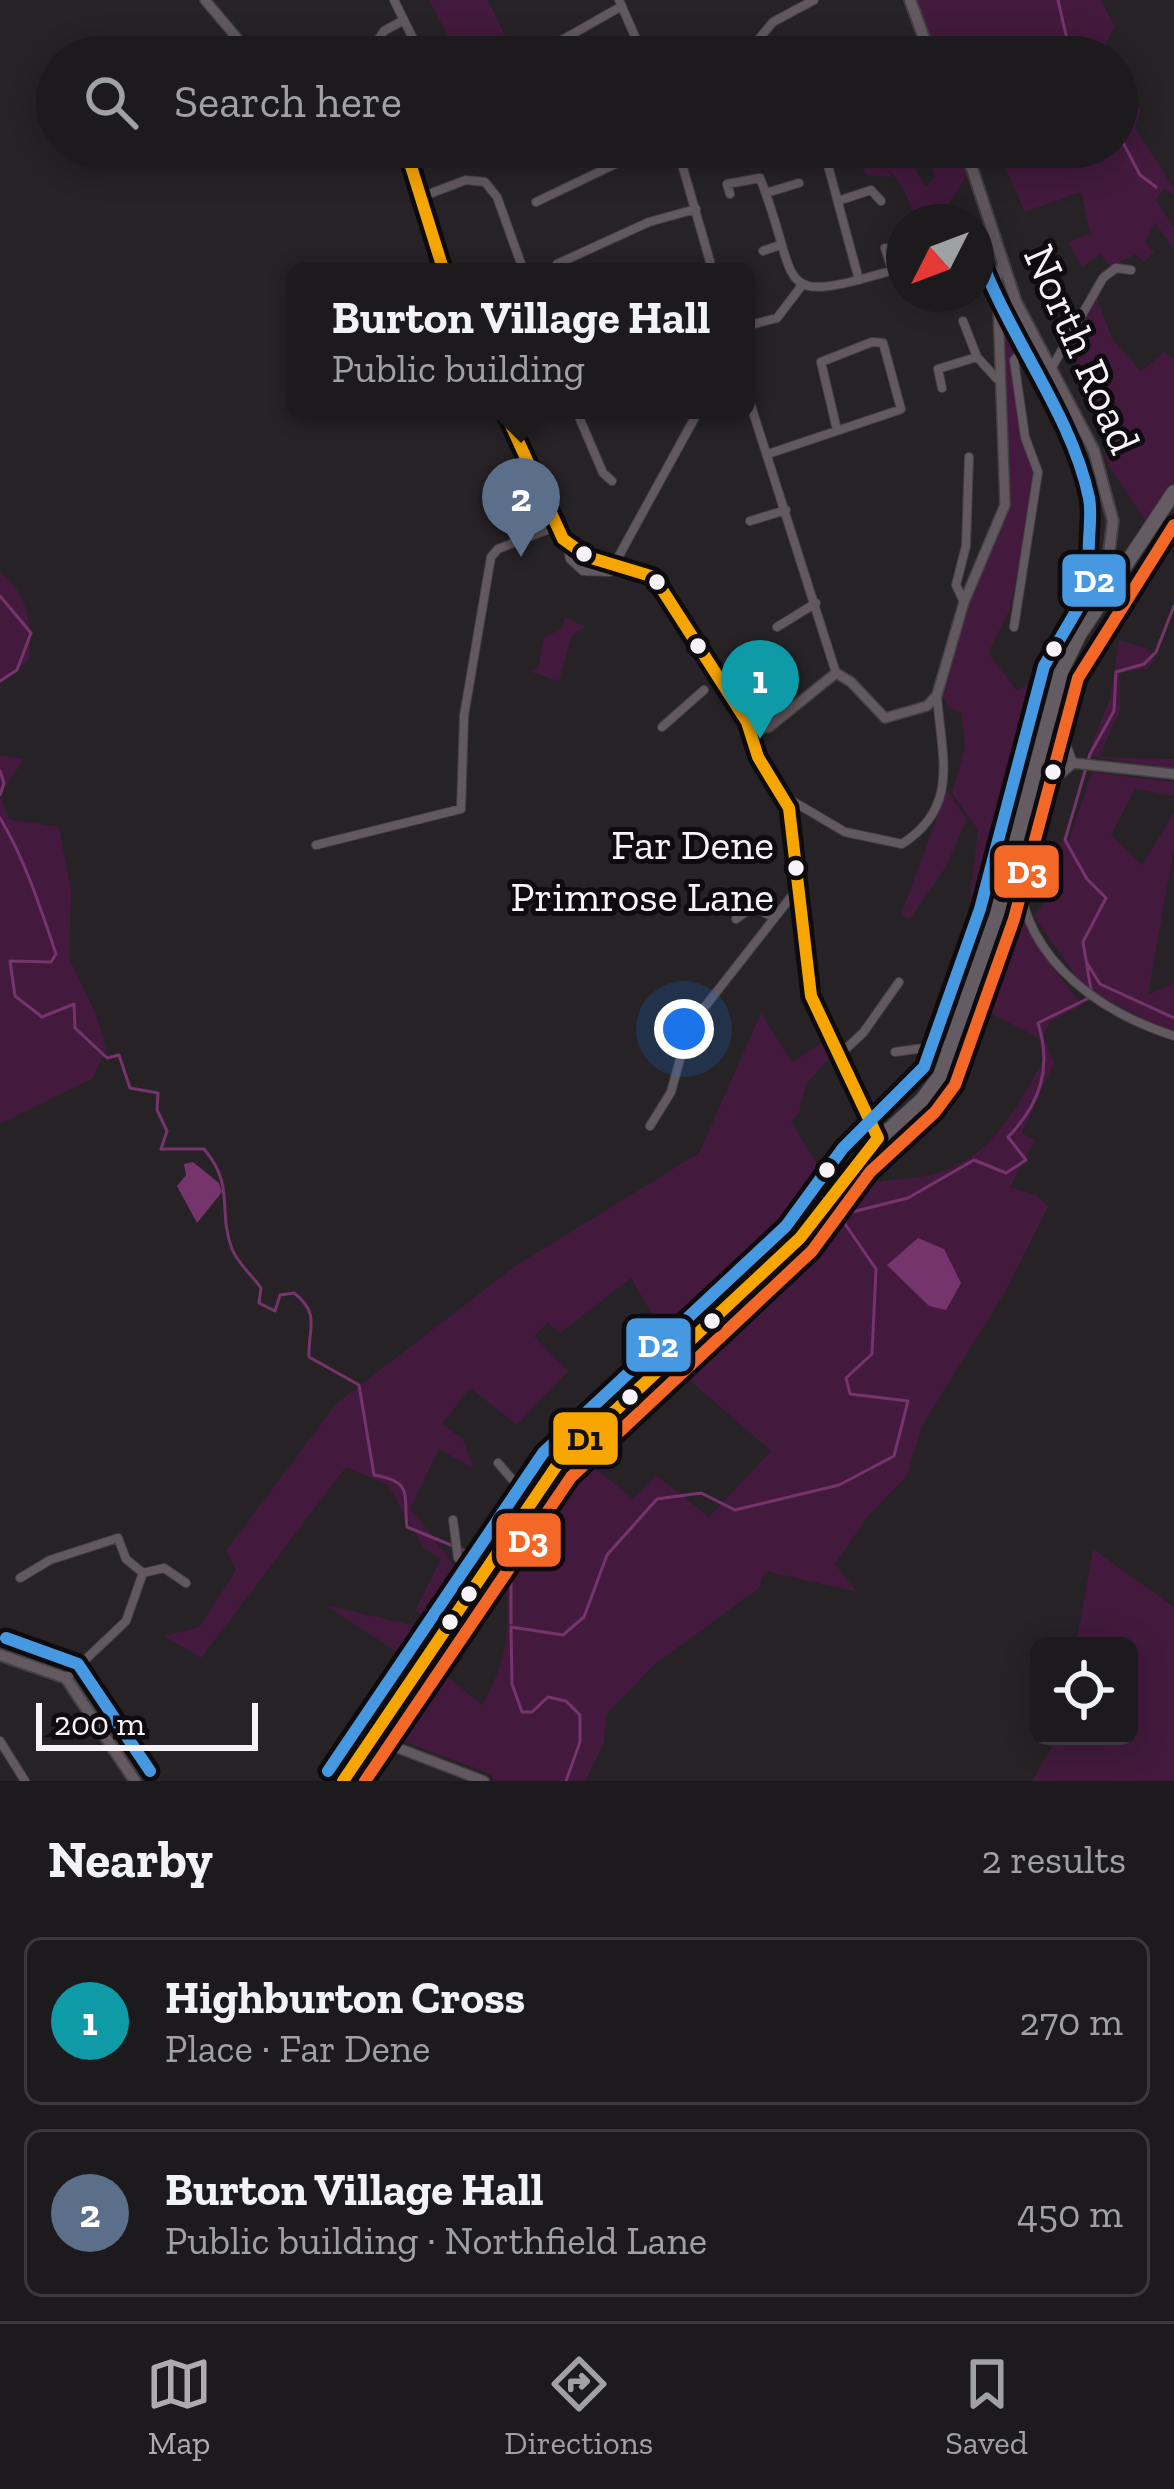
<!DOCTYPE html>
<meta charset="utf-8">
<style>
:root{--surface:#1c1a1c;--page:#252325;--text:#f1f3f6;--muted:#a0a1a3;--line:#3a383b;--accent:#aeaaae}
body{margin:0;font-family:"Zilla Slab",serif;background:var(--page);color:var(--text)}
.controls{position:absolute;right:36px;bottom:36px;display:grid;overflow:hidden;border-radius:18px;box-shadow:0 6px 30px #0003}
.controls button{width:108px;height:108px;display:grid;place-items:center;padding:0;border:0;border-bottom:3px solid var(--line);background:var(--surface);color:var(--text);font:60px sans-serif}
.compass{position:absolute;left:886px;top:204px;width:108px;height:108px;border-radius:50%;background:var(--surface);box-shadow:0 6px 30px #0003;rotate:228deg}
.scale{position:absolute;left:36px;bottom:30px;width:222px;box-sizing:border-box;padding-left:12px;border:6px solid #f8f3f7;border-top:0;font-size:33px;line-height:42px;white-space:nowrap;color:#f8f3f7;-webkit-text-stroke:9px #0e0b0e;paint-order:stroke}
.you{position:absolute;left:684px;top:1029px;width:42px;height:42px;margin:-30px;border:9px solid #fff;border-radius:50%;background:#1a73e8;box-shadow:0 0 0 18px #1a73e833}
.badge{display:grid;place-items:center;width:78px;height:78px;border-radius:50%;background:var(--accent);color:#fff;font-size:39px;font-weight:700}
.pin{position:absolute;translate:-50% -99px;filter:drop-shadow(0 3px 6px #0008)}
.pin::after{content:'';position:absolute;top:63px;width:42px;height:36px;background:inherit;clip-path:polygon(0 0,100% 0,50% 100%)}
.popup{position:absolute;left:287px;top:263px;width:468px;height:156px;box-sizing:border-box;display:grid;place-content:center;border-radius:18px;background:var(--surface);filter:drop-shadow(0 3px 9px #0005);font-size:39px;white-space:nowrap;color:var(--muted)}
.popup b{font-size:45px;color:var(--text)}
.popup::after{content:'';position:absolute;left:50%;top:100%;margin-left:-24px;border:24px solid transparent;border-top-color:var(--surface)}
.list{margin:0;padding:0;list-style:none}
h2{display:flex;justify-content:space-between;align-items:center;height:156px;margin:0;padding:0 48px;font-size:51px}
h2 small{font-size:39px;font-weight:400;color:var(--muted)}
.list li{display:grid;grid-template-columns:78px 1fr auto;gap:36px;align-items:center;box-sizing:border-box;height:168px;margin:0 24px 24px;padding:0 24px;border:3px solid var(--line);border-radius:18px}
.list b{display:block;font-size:45px;white-space:nowrap}
.list p{margin:0;font-size:39px;white-space:nowrap;color:var(--muted)}
.list em{font-size:39px;font-style:normal;color:var(--muted)}
.icon{flex:none;width:66px;height:66px;fill:none;stroke:currentColor;stroke-width:2;stroke-linecap:round;stroke-linejoin:round}
.map{position:relative;flex:none;width:1174px;height:1781px;overflow:hidden}
.search{position:absolute;background:var(--surface);box-shadow:0 6px 30px #0003;left:36px;right:36px;top:36px;height:132px;display:flex;align-items:center;gap:30px;box-sizing:border-box;padding:0 42px;border-radius:66px;color:var(--muted);font-size:45px}
.sheet{height:540px;background:var(--surface)}
nav{display:flex;justify-content:space-around;align-items:center;box-sizing:border-box;height:168px;border-top:3px solid var(--line);background:var(--surface);font-size:33px;color:var(--muted)}
nav a{display:grid;justify-items:center;gap:6px}
nav .on{color:var(--accent)}
.map>svg:first-child{display:block}
</style>
<div class="map">
<svg width="1174" height="1781" viewBox="0 0 1174 1781">
<rect width="100%" height="100%" fill="#262225"/>
<path fill="#431a3d" d="M429,0h59l27,57h-56z
M915,0h186l14,27 -18,30h-162z
M1128,96l13,13 -6,19 39,60v8l-9,-8 -10,12 19,27v22l-19,-26 -10,19 9,10 -10,10 -8,-8 -25,13 -11,-13 -18,14 -14,-26 22,-9 -9,-41 -56,20 -22,-50 -10,-8h-13l-4,10 -6,-17h147v-47z
M840,147h61l25,39 9,-9 -11,-30h35l9,27 -20,31 8,17h-42c-5,-24 -10,-37 -28,-54l6,9 -25,-2 -18,-24h-22z
M1096,296l16,42 29,34 23,-20 10,6v124l-28,40 -40,-61 -3,-44 -34,-66z
M1001,314l11,19 5,85 19,58 -26,133 -22,44 29,38 19,-11 8,-30 8,-1 8,14 -27,90 -20,3 -24,99h17l-15,49 -21,-7 8,-67 -26,-37 13,-46 -4,-35 -13,-5 -6,-11 29,-102 30,-71z
M0,572c30,24 31,51 30,87l-30,24z
M565,617l20,10 -13,8 -13,46 -31,-10 10,-3 6,-31 18,-8z
M1119,640l28,8 8,11 -8,9 -27,5v38l-21,46 75,2v9l-75,-10 -11,-4 22,-56z
M0,755l24,4 -24,36 9,24 50,8 12,62 -2,69 27,56 10,34 -13,30 -93,46z
M1092,772l82,10v14l-39,-7 -24,46 31,30 32,-52v35l-26,147 26,-12v51l-90,-46 -50,-72 17,-21 -6,-32 8,3 9,-26h7z
M947,790l20,30 -22,48 -35,51 -9,-4z
M1013,866c4,54 36,97 69,139l-31,16 -8,13 11,29 -32,70 13,7 -25,47 27,8 11,12 -43,85 -83,134 -15,50 -39,40 -33,48 22,28 -92,-21 -6,17 -105,77 -48,50 -2,28 -19,38h-91l-3,-7 -109,-41 48,-71 52,43c33,-59 26,-87 21,-151l75,-100 55,45 23,-24 53,42 62,-66 -91,-79 -1,-15 125,-115 44,-66c18,9 35,5 55,3 78,-6 104,-54 140,-118l-4,-23 -65,-33 15,-31z
M761,1013l31,49 29,-19 9,15 -24,26 -7,29 -8,9 34,54h13l-43,55 -124,116 -40,-69 -71,55 -12,-10 -14,13 34,35 -51,54 -47,-37 -28,36 21,15 11,30 -35,-20 -29,60c22,22 33,48 56,68l-33,41 -18,-7 26,-52 -18,-12 -35,-62 -42,-18 -145,191 -37,-22 35,-9 37,-57 -10,-19 111,-148 180,-138 182,-112z
M1093,1549l81,58v174h-142l26,-45h71v-90h-53z
M325,1605l100,23 3,9 -17,24z"/>
<path fill="#75356c" d="M193,1162l26,21 3,9 -25,31 -20,-37 9,-11 -2,-11z
M918,1238l26,11 17,34 -15,27 -17,-4 -42,-41z"/>
<g fill="none" stroke-linecap="round" stroke-linejoin="round">
<path stroke="#75356c" stroke-width="3" d="M1058,0l13,57
M1117,131l23,44 16,12
M0,596l31,37 -14,37 -17,11
M0,771l4,12 -4,12
M0,818c24,39 41,91 56,136l-5,8 -41,-1 5,35 27,21 32,-13 1,24 32,30 12,-3 11,33 28,5 -1,17 10,21 -6,18h43c32,38 13,60 28,100 6,15 20,26 29,39l-2,15 16,8 5,-16 14,-2c27,21 14,35 15,64l50,28 15,90c40,7 29,19 33,52l73,30
M1087,963l13,21 74,34
M1091,990l-8,-48 23,-44 -19,-19 -22,-39 25,-86 24,-43 2,-39 28,-8 12,-12 18,-46
M495,1568l16,13v42
M566,1781l14,-39v-27l-14,-14 -18,-4 -16,15h-10l-10,-28 -1,-57 52,8 21,-18 23,-62 50,-56 44,-6 34,17 104,-25 55,-29 14,-55 -58,-7 -4,-16 26,-24 4,-85 -33,-48 9,-9 56,-14 66,-38 32,13 20,-13 -18,-23c33,-34 44,-70 30,-114l51,-25"/>
<g stroke="#434042" stroke-width="10">
<path id="minor" d="M394,0l28,57
M619,0l25,57
M366,57l18,-26 20,-11
M532,57l90,-51
M744,57l29,-35 41,-22
M677,147l36,125
M823,147l36,133
M766,193l33,-10
M730,194l-3,-10 33,-6c44,111 6,130 144,89
M421,197l45,-17 19,2 12,15 27,75
M838,201l33,-11 10,11
M536,202l115,-55
M885,248l7,22
M763,251l17,-6
M557,264l92,-42 47,-13
M963,321l14,36 20,22
M746,326l31,-8 26,-34
M1051,369l52,-91 13,-10 15,2
M942,388l-4,-19 39,-12
M746,390l90,283
M576,410l27,63 9,8
M768,454l131,-44 2,-1 -18,-66 -11,-1 -51,20 16,68
M750,521l36,-11
M567,543l3,16 13,12 27,1 89,-162
M964,602l-8,-17 10,-39 3,-89
M777,627l39,-24
M1014,627l24,-155 -13,-35 -11,-77 12,-11h14
M1063,688l-4,37 14,38
M662,727l42,-37
M784,796l61,36 57,12c59,-38 39,-88 35,-149
M316,845l145,-36 3,-93 27,-159 7,-8 56,-22
M1019,852c-8,97 72,157 155,184
M745,901l29,17
M736,919l18,-13
M895,1052l58,-8
M838,1056l25,-23 36,-51
M650,1126l21,-34 18,-65 109,-139
M498,1463l33,38
M453,1520l5,38 23,18
M20,1578l30,-18 68,-22 8,21 17,14
M66,1678l60,-57 17,-48 21,-5 22,15
M0,1741l25,40"/>
</g>
<g stroke="#434042" stroke-width="12">
<path id="tertiary" d="M205,0l48,57
M405,147l39,125
M504,410l43,104 16,25 25,18 66,20 93,145 11,35 31,51 22,188 67,142
M750,730l19,-3 67,-54 15,9 34,36 42,-12 10,-11 27,-93 41,-97 -8,-228 5,-11
M1030,812l10,-20 33,-29 101,11
M372,1738l112,43"/>
</g>
<g stroke="#434042" stroke-width="14">
<path id="secondary" d="M910,0l21,57
M965,147l51,155 78,149 19,70 -6,48
M0,1655l66,23 69,103"/>
</g>
<g stroke="#434042" stroke-width="16">
<path id="trunk" d="M1101,596l6,-31
M343,1781l214,-316 243,-227 56,-78 66,-60 18,-24 57,-162 64,-242 18,-37 95,-143"/>
</g>
<use href="#minor" stroke="#62585f" stroke-width="8"/>
<use href="#tertiary" stroke="#62585f" stroke-width="9"/>
<use href="#secondary" stroke="#645961" stroke-width="10"/>
<use href="#trunk" stroke="#645b63" stroke-width="14"/>
<g stroke="#0e0b0e" stroke-width="21">
<path id="bus-1" d="M405,147l39,125
M504,410l59,129 25,18 66,20 93,145 11,35 31,51 22,188 67,142
M343,1781l214,-316 243,-227 78,-100"/>
</g>
<g stroke="#0e0b0e" stroke-width="21">
<path id="bus-2" d="M365,1781l206,-304 241,-226 58,-79 65,-60 20,-27 59,-166 64,-241 96,-153"/>
</g>
<g stroke="#0e0b0e" stroke-width="21">
<path id="bus-3" d="M6,1638l72,26 72,107
M328,1771l215,-318 243,-227 57,-78 81,-81 56,-158 64,-243 51,-87c-13,-22 -1,-56 -6,-81 -18,-87 -85,-166 -113,-253"/>
</g>
<use href="#bus-1" stroke="#f7a600" stroke-width="12"/>
<use href="#bus-2" stroke="#f36827" stroke-width="12"/>
<use href="#bus-3" stroke="#4699e1" stroke-width="12"/>
</g>
<g fill="#f8f3f7" stroke="#0e0b0e" stroke-width="4.5">
<circle cx="584" cy="554" r="10"/>
<circle cx="657" cy="582" r="10"/>
<circle cx="698" cy="646" r="10"/>
<circle cx="1054" cy="649" r="10"/>
<circle cx="1053" cy="772" r="10"/>
<circle cx="796" cy="868" r="10"/>
<circle cx="827" cy="1170" r="10"/>
<circle cx="712" cy="1321" r="10"/>
<circle cx="630" cy="1397" r="10"/>
<circle cx="469" cy="1594" r="10"/>
<circle cx="450" cy="1622" r="10"/>
</g>
<g text-anchor="middle" dominant-baseline="central" stroke-width="10" stroke-linejoin="round" paint-order="stroke">
<g font-size="42" fill="#f8f3f7" stroke="#0e0b0e" text-anchor="end">
<text x="774" y="844">Far Dene<tspan x="774" dy="52">Primrose Lane</tspan></text>
</g>
<g font-size="45" fill="#f8f3f7" stroke="#0e0b0e">
<text transform="translate(1082 349) rotate(66)">North Road</text>
</g>
</g>
<g stroke="#0e0b0e" stroke-width="4.5">
<rect x="1060" y="552" width="68" height="57" rx="12" fill="#4699e1"/>
<rect x="992" y="843" width="69" height="57" rx="12" fill="#f36827"/>
<rect x="624" y="1316" width="69" height="58" rx="12" fill="#4699e1"/>
<rect x="551" y="1410" width="69" height="57" rx="12" fill="#f7a600"/>
<rect x="494" y="1511" width="69" height="58" rx="12" fill="#f36827"/>
</g>
<g font-size="33" text-anchor="middle" font-weight="bold" fill="#fff">
<text x="1094" y="592">D2</text>
<text x="1027" y="883">D3</text>
<text x="658" y="1357">D2</text>
<text x="528" y="1552">D3</text>
</g>
<g font-size="33" text-anchor="middle" font-weight="bold" fill="#111">
<text x="585" y="1450">D1</text>
</g>
</svg>
<div class="controls">
<button><svg class="icon" aria-label="locate" viewBox="0 0 24 24"><circle cx="12" cy="12" r="6"/><path d="M12 2v4M12 18v4M2 12h4M18 12h4"/></svg></button>
</div>
<svg class="compass" viewBox="-18 -18 36 36"><path d="M0-13l5 13h-10z" fill="#e53935"/><path d="M0 13l5-13h-10z" fill="#a0a1a3"/></svg>
<div class="scale">200 m</div>
<div class="you"></div>
<div class="pin badge" style="left:760px;top:739px;background:#0f9aa8">1</div>
<div class="pin badge" style="left:521px;top:557px;background:#5c6f8a">2</div>
<div class="popup"><b>Burton Village Hall</b>Public building</div>
<div class="search"><svg class="icon" aria-label="search" viewBox="0 0 24 24"><circle cx="10" cy="10" r="6"/><path d="M15 15l6 6"/></svg>Search here</div>
</div>
<section class="sheet">
<h2>Nearby<small>2 results</small></h2>
<ul class="list">
<li><span class="badge" style="background:#0f9aa8">1</span><div><b>Highburton Cross</b><p>Place · Far Dene</p></div><em>270 m</em></li>
<li><span class="badge" style="background:#5c6f8a">2</span><div><b>Burton Village Hall</b><p>Public building · Northfield Lane</p></div><em>450 m</em></li>
</ul>
</section>
<nav>
<a class="on"><svg class="icon" aria-label="map" viewBox="0 0 24 24"><path d="M3 6l6-2 6 2 6-2v14l-6 2-6-2-6 2zM9 4v14M15 6v14"/></svg>Map</a>
<a><svg class="icon" aria-label="directions" viewBox="0 0 24 24"><path d="M12 3l9 9-9 9-9-9zM9 14v-3h6M13 9l2 2-2 2"/></svg>Directions</a>
<a><svg class="icon" aria-label="saved" viewBox="0 0 24 24"><path d="M7 4h10v16l-5-4-5 4z"/></svg>Saved</a>
</nav>
